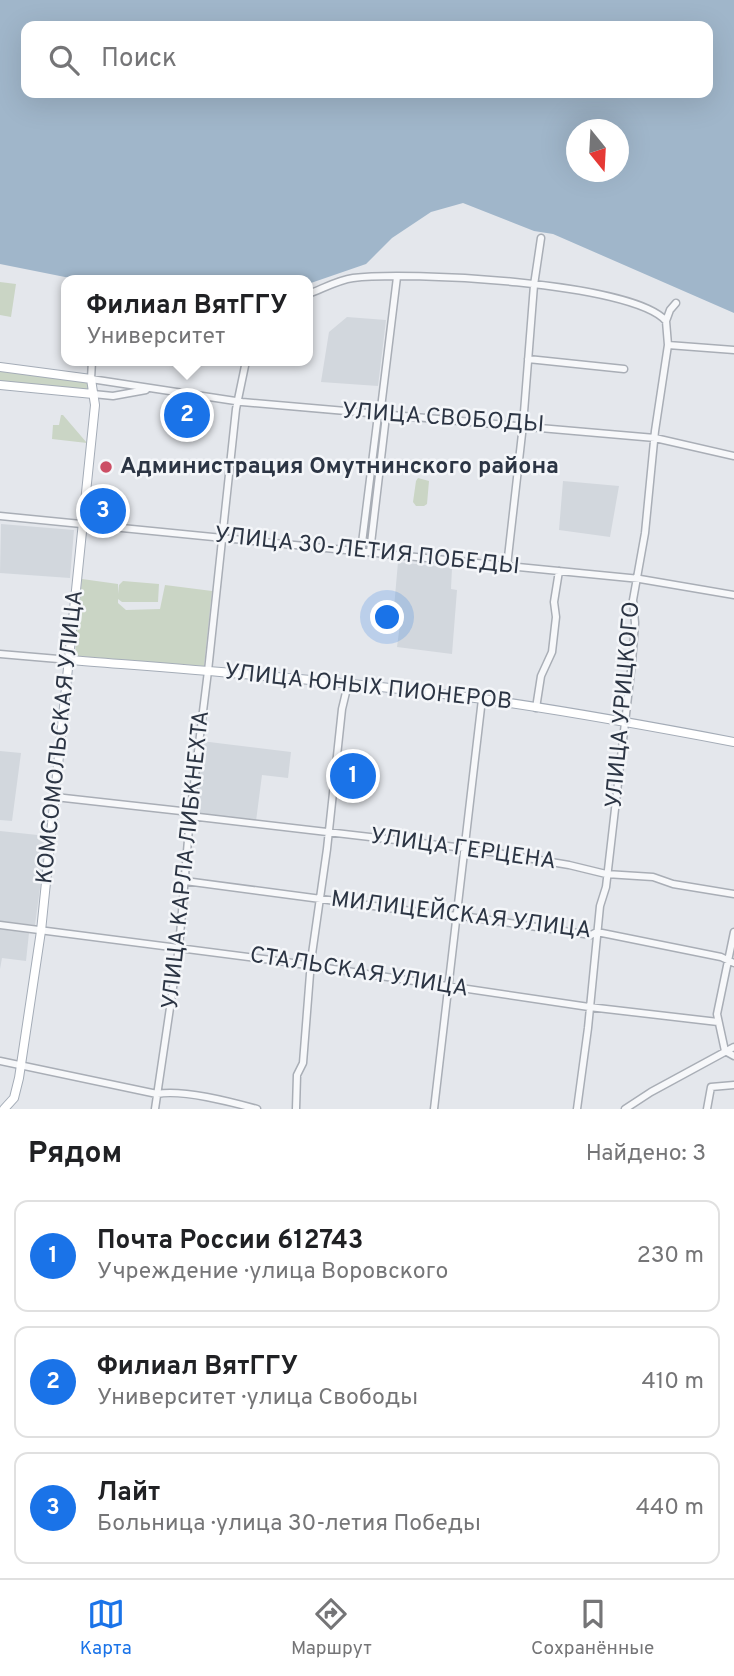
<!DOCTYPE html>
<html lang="ru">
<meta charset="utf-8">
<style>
:root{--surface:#fff;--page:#f2f2f2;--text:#202124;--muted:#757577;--line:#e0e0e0;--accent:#1a73e8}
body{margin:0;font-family:Overpass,sans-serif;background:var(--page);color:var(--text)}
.compass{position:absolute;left:566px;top:119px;width:63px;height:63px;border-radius:50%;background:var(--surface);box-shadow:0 7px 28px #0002;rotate:162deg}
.you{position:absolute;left:388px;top:618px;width:24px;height:24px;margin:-18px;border:5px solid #fff;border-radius:50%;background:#1a73e8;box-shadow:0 0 0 10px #1a73e833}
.badge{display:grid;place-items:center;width:46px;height:46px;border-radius:50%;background:var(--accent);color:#fff;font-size:23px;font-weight:700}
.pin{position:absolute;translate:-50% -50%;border:4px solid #fff;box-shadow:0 2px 7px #0006}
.popup{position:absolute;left:61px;top:275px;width:252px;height:91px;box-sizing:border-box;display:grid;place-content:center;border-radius:14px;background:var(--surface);filter:drop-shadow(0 2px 5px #0005);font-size:23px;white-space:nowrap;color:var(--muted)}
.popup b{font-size:26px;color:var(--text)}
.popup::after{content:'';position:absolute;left:50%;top:100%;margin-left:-14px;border:14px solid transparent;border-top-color:var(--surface)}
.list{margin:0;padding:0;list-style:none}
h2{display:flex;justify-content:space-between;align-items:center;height:91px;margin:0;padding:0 28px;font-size:30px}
h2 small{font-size:23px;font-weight:400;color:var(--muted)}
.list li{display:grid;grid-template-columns:46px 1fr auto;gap:21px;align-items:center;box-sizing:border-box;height:112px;margin:0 14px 14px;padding:0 14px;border:2px solid var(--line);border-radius:14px}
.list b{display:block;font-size:26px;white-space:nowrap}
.list p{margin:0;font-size:23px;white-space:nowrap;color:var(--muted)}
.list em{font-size:23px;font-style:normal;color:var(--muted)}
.icon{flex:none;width:38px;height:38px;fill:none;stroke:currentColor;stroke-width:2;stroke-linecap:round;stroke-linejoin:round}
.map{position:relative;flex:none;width:734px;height:1109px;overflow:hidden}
.search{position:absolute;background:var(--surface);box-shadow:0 7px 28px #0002;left:21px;right:21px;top:21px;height:77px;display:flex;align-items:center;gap:18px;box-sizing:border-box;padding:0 24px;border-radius:14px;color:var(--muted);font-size:26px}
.sheet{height:469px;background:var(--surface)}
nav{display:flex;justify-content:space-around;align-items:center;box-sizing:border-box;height:98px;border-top:2px solid var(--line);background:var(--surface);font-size:19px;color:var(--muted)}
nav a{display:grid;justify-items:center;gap:4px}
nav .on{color:var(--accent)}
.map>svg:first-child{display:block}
</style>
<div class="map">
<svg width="734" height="1109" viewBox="0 0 734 1109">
<rect width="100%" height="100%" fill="#e4e7ec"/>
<path fill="#d2d7dd" d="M347,317l39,3 -8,66 -57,-4 8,-50z
M563,481l56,5 -9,51 -51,-7z
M1,524l73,6 -4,48 -70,-5z
M398,562l54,6 -1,21 6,1 -5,64 -55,-7 3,-23 -6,-16z
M201,741l90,11 -3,26 -26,-3 -6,46 -64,-7z
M0,751l21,2 -9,68 -12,-1z
M0,831l47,5 -12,89 -35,-4z
M0,929l29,4 -3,28 -24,-3 -2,11z"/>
<path fill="#cad5c5" d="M0,282l16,2 -5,33 -11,-2z
M0,369l89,13 -1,8 -88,-7z
M61,415h2l24,28 -35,-4 1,-14h6z
M418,478l11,3 -2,23 -3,2h-8l-3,-4 3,-21z
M82,579l36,5v10l1,-9 4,-4 36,3 -1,18h-36l-4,-3v4l8,7 34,-1 5,-24 47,6 -8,75 -127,-10 -2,-3z"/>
<path fill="#a0b6ca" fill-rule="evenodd" d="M0,0h734v313l-181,-79 -19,-3 -71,-28 -32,9 -39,26 -26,26 -58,20v-4h-228l-80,-16zM26,26h682v67h-682zM576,130h42v42h-42z"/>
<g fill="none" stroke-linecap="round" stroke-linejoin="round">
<g stroke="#a9aeb6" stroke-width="9">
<path id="minor" d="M308,294c14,-5 30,-14 45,-16 54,-7 279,4 313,43
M668,345l66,5
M528,359l96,10
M92,361l-1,18 151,23 413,36 79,18
M93,394l20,2 33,-6
M380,416l17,-139
M0,516l640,63 94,16
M361,551l17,-136
M370,552l16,-136
M507,566l16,-141 11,-140 7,-47
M0,654l70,6
M536,708l5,-32 11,-24 4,-35 -2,-15 5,-31
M55,797l135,15
M190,816l283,33 96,16 37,9 47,3 20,7 61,10
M185,881l264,35 7,-1 135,20 6,-3 124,25 13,6
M0,925l279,36 310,46 129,15
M734,932l-17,82 8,37 9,5
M0,1061l157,33c25,-5 74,8 100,15
M155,1109l24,-162 11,-131 18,-145 28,-262 10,-48
M296,1109l1,-34 6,-12 8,-102 16,-112 15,-140 6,-25
M434,1109l48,-410
M577,1109l11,-81 12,-122 6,-19 26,-225 3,-39 -2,-23 12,-67 10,-102 13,-86 -2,-24 4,-11 6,-7
M625,1109l26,-17 83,-45
M707,1109l4,-22 23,-2"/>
</g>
<g stroke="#a4acb7" stroke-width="10">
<path id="major" d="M0,367l91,12 4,26 -54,526 -22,147 -5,20 -10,11
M0,385l93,9
M70,660c137,11 276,21 413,39 84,12 167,27 251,43"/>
</g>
<use href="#minor" stroke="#f7f8fa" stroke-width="6"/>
<use href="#major" stroke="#fff" stroke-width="8"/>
</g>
<circle fill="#cc4e65" stroke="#f4f6f9" stroke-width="2.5" cx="106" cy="467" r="7"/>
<g text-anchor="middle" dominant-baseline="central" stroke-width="5" stroke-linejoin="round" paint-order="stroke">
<g font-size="23" fill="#2c3544" stroke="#f4f6f9">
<text transform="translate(443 419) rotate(4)">УЛИЦА СВОБОДЫ</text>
<text transform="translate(367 552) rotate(6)">УЛИЦА 30-ЛЕТИЯ ПОБЕДЫ</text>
<text transform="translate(368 688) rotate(6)">УЛИЦА ЮНЫХ ПИОНЕРОВ</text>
<text transform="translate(624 705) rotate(-85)">УЛИЦА УРИЦКОГО</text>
<text transform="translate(61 737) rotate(-84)">КОМСОМОЛЬСКАЯ УЛИЦА</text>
<text transform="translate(463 850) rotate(8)">УЛИЦА ГЕРЦЕНА</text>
<text transform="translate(187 860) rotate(-84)">УЛИЦА КАРЛА ЛИБКНЕХТА</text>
<text transform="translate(461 916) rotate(7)">МИЛИЦЕЙСКАЯ УЛИЦА</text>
<text transform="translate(359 973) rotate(9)">СТАЛЬСКАЯ УЛИЦА</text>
</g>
<g font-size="23" font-weight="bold" fill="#2c3544" stroke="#f4f6f9" text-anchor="start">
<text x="120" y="467">Администрация Омутнинского района</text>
</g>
</g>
</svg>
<svg class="compass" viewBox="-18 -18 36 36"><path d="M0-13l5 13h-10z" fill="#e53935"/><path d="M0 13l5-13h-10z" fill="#757577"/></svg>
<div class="you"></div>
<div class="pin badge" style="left:353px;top:776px">1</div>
<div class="pin badge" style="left:187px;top:415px">2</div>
<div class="popup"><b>Филиал ВятГГУ</b>Университет</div>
<div class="pin badge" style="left:103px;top:511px">3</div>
<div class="search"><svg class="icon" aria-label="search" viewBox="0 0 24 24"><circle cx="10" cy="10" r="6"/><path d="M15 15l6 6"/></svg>Поиск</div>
</div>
<section class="sheet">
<h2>Рядом<small>Найдено: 3</small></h2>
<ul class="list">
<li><span class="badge">1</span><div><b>Почта России 612743</b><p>Учреждение · улица Воровского</p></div><em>230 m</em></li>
<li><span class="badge">2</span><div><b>Филиал ВятГГУ</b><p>Университет · улица Свободы</p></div><em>410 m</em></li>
<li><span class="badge">3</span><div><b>Лайт</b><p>Больница · улица 30-летия Победы</p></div><em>440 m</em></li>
</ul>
</section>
<nav>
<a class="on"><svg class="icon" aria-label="map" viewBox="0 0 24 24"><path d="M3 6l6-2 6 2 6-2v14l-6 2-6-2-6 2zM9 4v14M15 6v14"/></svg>Карта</a>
<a><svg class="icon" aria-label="directions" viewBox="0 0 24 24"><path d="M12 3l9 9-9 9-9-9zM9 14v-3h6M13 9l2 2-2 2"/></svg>Маршрут</a>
<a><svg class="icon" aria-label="saved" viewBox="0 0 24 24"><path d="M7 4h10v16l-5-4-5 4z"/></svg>Сохранённые</a>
</nav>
